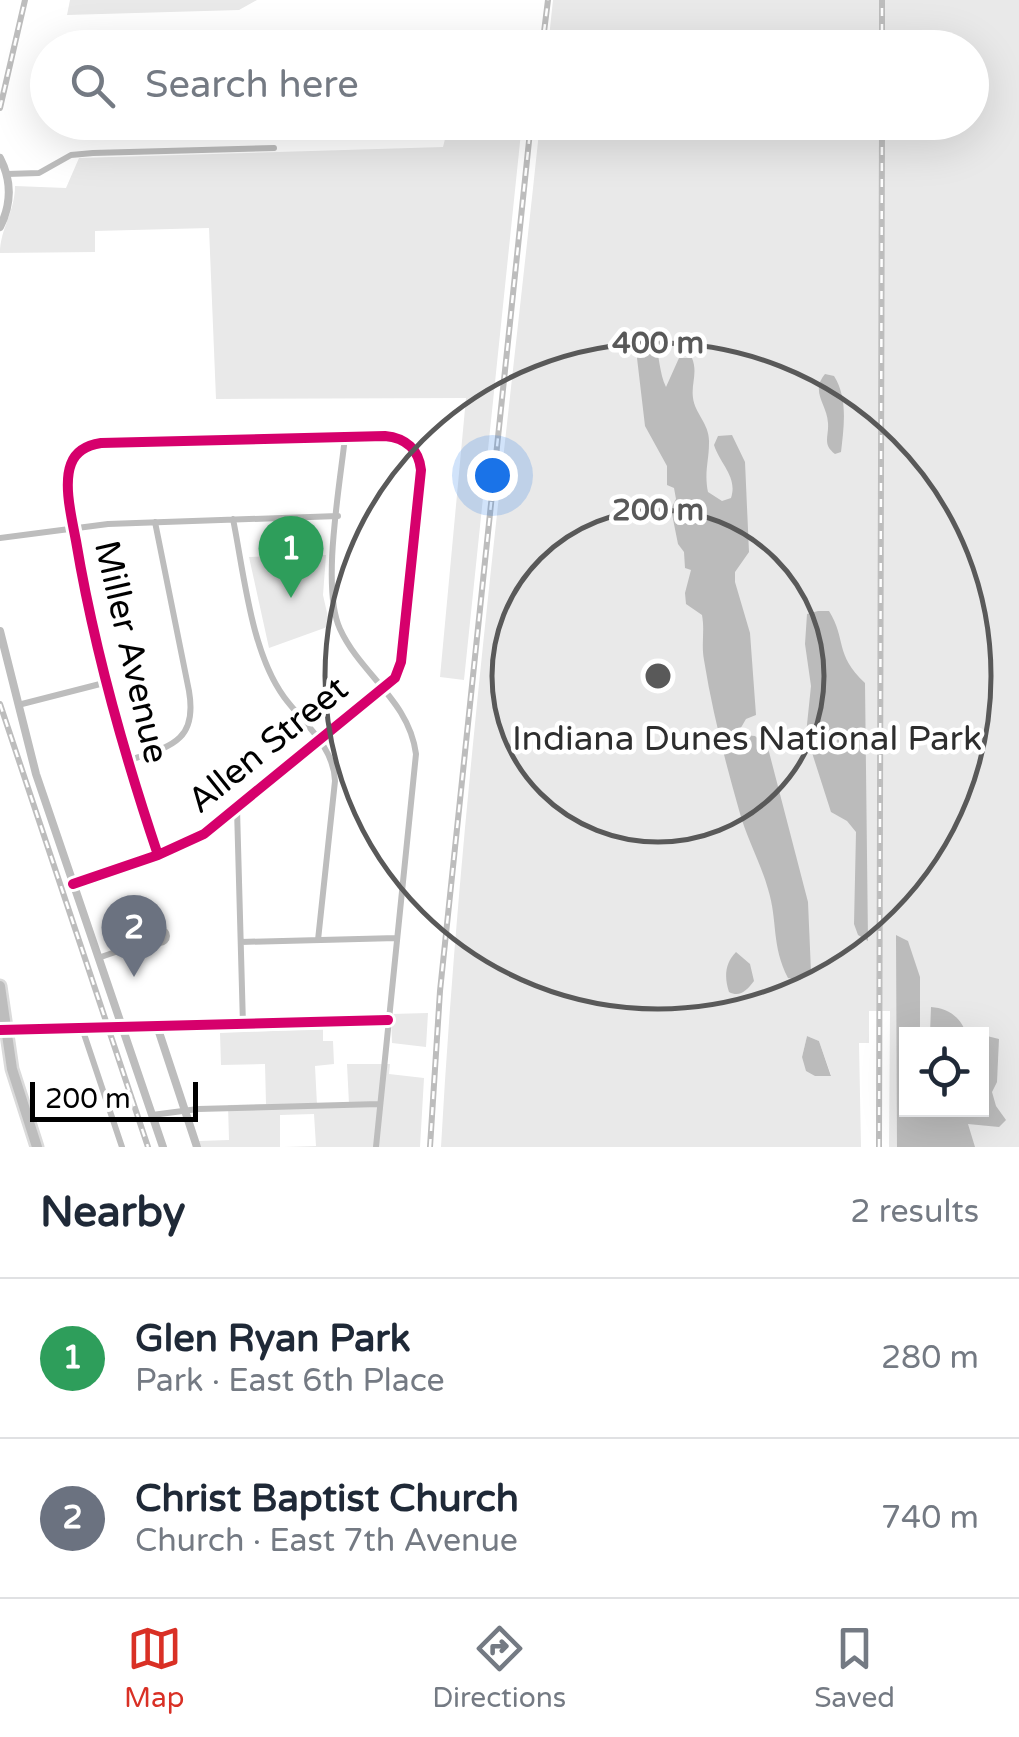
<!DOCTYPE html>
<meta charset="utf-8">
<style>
:root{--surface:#fff;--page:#f6f6f7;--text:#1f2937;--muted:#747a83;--line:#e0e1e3;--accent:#d93025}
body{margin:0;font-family:"Varela Round",sans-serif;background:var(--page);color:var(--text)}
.controls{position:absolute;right:30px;bottom:30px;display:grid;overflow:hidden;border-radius:0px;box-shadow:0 10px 40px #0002}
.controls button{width:90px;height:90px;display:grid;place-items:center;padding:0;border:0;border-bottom:2px solid var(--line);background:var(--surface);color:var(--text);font:50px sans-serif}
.scale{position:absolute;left:30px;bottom:25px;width:168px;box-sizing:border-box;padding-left:10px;border:5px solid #000;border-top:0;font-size:28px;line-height:35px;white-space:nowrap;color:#000;-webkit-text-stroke:8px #fff;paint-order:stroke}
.you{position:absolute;left:492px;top:475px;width:35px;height:35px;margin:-25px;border:8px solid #fff;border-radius:50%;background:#1a73e8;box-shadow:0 0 0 15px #1a73e833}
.badge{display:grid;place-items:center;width:65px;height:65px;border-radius:50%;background:var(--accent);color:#fff;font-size:32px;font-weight:700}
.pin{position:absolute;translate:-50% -82px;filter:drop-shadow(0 2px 5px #0008)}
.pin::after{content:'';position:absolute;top:52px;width:35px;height:30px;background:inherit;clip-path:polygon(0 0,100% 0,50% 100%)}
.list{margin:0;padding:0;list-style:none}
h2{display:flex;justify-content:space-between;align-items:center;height:130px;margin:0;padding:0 40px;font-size:42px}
h2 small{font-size:32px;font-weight:400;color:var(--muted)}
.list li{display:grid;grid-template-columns:65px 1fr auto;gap:30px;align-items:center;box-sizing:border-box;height:160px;padding:0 40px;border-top:2px solid var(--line)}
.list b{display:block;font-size:38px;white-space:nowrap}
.list p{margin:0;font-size:32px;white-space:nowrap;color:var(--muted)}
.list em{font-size:32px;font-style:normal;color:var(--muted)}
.icon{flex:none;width:55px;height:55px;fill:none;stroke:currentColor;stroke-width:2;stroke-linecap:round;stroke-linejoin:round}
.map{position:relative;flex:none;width:1019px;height:1147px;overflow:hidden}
.search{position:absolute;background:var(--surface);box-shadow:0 10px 40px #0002;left:30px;right:30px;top:30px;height:110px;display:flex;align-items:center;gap:25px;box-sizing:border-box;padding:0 35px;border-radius:55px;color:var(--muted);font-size:38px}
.sheet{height:450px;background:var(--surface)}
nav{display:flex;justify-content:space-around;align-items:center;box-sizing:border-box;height:140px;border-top:2px solid var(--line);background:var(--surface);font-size:28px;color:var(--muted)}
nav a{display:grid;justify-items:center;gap:5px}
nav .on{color:var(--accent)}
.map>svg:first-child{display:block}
</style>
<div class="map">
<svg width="1019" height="1147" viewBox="0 0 1019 1147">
<rect width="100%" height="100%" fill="#fff"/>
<path fill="#e9e9e9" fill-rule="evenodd" d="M70,0h187l-18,10 -172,5z
M553,0h466v1147h-130l1,-136h-21v32h-10l2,104h-420c19,-342 63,-684 99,-1024l432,-1v-74l-424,-1zM906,1034h76v76h-76zM807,1036l12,5 12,34 -16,1 -13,-19z
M449,123h73l-58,557 -24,-3 26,-279 -250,1 -7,-171 -114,3v21l-95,1c0,-24 15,-41 15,-67l51,2 13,-30 364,-11z
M326,555l-3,40 7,31 -61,22 -20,-91z
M428,1013l-2,34 -34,-4 -1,-29z
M323,1029v12h10l1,23 -19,2 2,39 32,-1 -2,-40h43l-1,10 35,4 -4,69h-136l32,-1 -2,-32 -34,1v32h-79l-2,-6 30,-1 -1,-35 38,-1 -1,-40 -44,1 -1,-32z"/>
<path fill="#bbb" d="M642,337l11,1c7,16 6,36 13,49l13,-29h13c6,15 -1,25 1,40 2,16 17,26 16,45 0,18 -5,30 -1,49l14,9 9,-3c7,-21 -11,-34 -17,-53l4,-9 14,-1 13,27 4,90 -14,20v10l15,51 6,82 -10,4 -7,12 5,4 11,1 13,12 40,154 3,70 -11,8 -12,-2c-17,-33 -10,-57 -20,-89 -8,-28 -22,-52 -29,-79 -14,-49 -27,-100 -35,-150 -3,-16 1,-29 -2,-45l-16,-11 -1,-11 6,-23 -6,-2 -1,-16 -6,-8 -7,-35 5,-10 -2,-11 -7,-3v-19l-22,-40 -10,-85z
M825,374l9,2c14,22 10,50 7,76l-6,2c-13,-10 -6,-17 -7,-31 -1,-19 -18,-31 -3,-49z
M818,611h11c18,29 5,43 36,72l3,258 -10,-6 -4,-11 2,-92 -9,-11 -16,-9 -25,-78 5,-48 -6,-42 2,-30z
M896,935l12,6 12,36v57h-14v76h76v-69l5,-5 12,3 -2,43 -5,10 4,14 10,14 -7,7 -31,-3 7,23h-78z
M736,952l14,12 4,17c-7,9 -14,17 -25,11 -5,-15 -4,-29 7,-40z
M931,1007c17,1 31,11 35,27h-36z
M807,1036l12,5 12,35h-16l-9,-5 -4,-14z"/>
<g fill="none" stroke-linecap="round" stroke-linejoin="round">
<g stroke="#dbdbdb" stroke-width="15">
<path id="primary" d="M0,986l12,83 25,78"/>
</g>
<path stroke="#bdbdbd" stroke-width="6" d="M7,174l32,-1 32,-18 22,-2 181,-5
M345,437c-5,48 -24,151 -5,192 21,46 69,71 76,125l-40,393
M233,519c11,54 18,133 51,178 19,26 50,49 51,84l-17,159
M0,538l108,-14 230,-8
M18,705l86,-22
M127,761c41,-14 71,-18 62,-70l-34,-169
M237,809l6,216
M73,884l85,-29 46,-21 191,-156 6,-16 20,-192c-2,-20 -15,-32 -36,-34l-284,7c-13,2 -25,7 -30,21 -8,21 1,55 5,77 18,108 47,210 82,314
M153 936a7 7 0 1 1 14 0a7 7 0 1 1-14 0Z
M241,942l156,-4
M98,958l55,-19
M82,1028l40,119
M152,1115l46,-6 181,-5"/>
<path stroke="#bdbdbd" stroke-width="8" d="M0,158c12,23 12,45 0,69
M0,631l36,143 127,373
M157,1026l40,121
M0,1030l388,-10"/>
<use href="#primary" stroke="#bdbdbd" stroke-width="10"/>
<g stroke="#bdbdbd" stroke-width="6">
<path id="rail" d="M542,48l6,-48
M882,48v-48
M0,108l25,-108
M0,704l148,443
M430,1147l10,-156 91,-869
M879,1147l3,-1025"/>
</g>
<use href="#rail" stroke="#fff" stroke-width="2.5" stroke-dasharray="8" stroke-linecap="butt"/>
<g stroke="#fff" stroke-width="16">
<path id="cycleway" d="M73,884l85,-29 46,-21 191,-156 6,-16 20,-192c-2,-20 -15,-32 -36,-34l-284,7c-13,2 -25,7 -30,21 -8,21 1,55 5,77 18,108 47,210 82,314
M0,1030l388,-10"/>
</g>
<use href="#cycleway" stroke="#d6006c" stroke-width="10"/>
</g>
<g fill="none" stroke="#595959" stroke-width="5">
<circle cx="658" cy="676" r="166"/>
<circle cx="658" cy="676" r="333"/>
</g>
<g text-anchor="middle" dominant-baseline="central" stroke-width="9" stroke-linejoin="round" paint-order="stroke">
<g font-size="35" fill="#000" stroke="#fff">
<text transform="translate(131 652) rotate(77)">Miller Avenue</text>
<text transform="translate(268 745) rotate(-39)">Allen Street</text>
</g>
<g font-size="35" fill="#2e2e2e" stroke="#fff">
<text x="747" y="739">Indiana Dunes National Park</text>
</g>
</g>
<circle cx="658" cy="676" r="15" fill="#595959" stroke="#fff" stroke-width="5"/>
<g font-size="30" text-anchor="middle" font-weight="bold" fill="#595959" stroke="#fff" stroke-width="9" stroke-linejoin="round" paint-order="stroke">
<text x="658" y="353">400 m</text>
<text x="658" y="520">200 m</text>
</g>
</svg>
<div class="controls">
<button><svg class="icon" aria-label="locate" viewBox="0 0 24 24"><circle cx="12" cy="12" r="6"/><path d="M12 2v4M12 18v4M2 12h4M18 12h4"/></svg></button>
</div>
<div class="scale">200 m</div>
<div class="you"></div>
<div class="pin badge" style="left:291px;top:598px;background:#2e9e5b">1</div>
<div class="pin badge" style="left:134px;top:977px;background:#6b7280">2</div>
<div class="search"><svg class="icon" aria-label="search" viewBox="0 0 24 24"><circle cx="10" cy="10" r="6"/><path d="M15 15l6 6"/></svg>Search here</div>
</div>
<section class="sheet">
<h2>Nearby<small>2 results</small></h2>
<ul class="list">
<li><span class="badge" style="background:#2e9e5b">1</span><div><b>Glen Ryan Park</b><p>Park · East 6th Place</p></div><em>280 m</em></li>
<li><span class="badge" style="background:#6b7280">2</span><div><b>Christ Baptist Church</b><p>Church · East 7th Avenue</p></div><em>740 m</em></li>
</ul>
</section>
<nav>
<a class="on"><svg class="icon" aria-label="map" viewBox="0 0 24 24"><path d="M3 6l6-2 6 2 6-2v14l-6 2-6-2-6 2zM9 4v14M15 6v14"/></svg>Map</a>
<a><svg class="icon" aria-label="directions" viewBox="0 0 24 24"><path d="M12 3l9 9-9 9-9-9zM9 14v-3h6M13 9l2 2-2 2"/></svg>Directions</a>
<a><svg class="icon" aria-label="saved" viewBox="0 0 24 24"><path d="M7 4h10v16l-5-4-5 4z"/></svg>Saved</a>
</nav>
